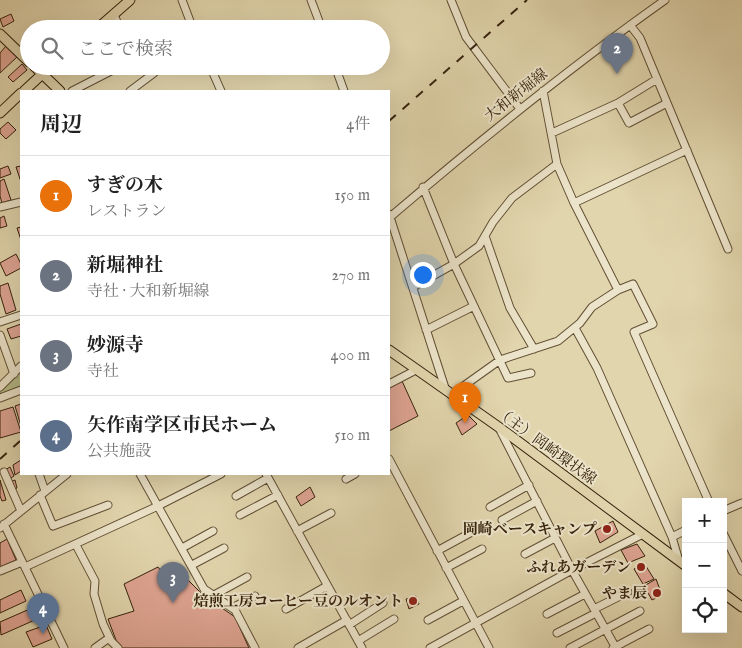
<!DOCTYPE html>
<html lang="ja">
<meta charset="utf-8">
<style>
:root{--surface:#fff;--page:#f6f6f6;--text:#222;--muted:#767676;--line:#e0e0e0;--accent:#0b8043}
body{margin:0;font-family:"IM FELL English","Noto Serif JP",serif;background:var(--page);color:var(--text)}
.controls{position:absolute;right:15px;bottom:15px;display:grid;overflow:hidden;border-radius:0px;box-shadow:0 5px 20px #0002}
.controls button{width:45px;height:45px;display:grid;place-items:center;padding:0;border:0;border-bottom:1px solid var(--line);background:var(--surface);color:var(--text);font:25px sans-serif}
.you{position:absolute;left:422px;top:274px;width:18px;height:18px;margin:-12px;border:4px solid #fff;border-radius:50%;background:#1a73e8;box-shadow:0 0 0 8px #1a73e833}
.badge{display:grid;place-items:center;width:32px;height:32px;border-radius:50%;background:var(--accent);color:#fff;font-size:16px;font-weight:700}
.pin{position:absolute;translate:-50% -41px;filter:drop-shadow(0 1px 2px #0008)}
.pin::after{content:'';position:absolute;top:26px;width:18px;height:15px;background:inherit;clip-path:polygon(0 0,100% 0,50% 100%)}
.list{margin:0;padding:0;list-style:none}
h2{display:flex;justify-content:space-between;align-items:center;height:65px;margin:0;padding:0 20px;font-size:21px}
h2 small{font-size:16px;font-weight:400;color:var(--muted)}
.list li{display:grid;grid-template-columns:32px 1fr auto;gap:15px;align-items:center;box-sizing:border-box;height:80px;padding:0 20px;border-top:1px solid var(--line)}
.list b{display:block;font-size:19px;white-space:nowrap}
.list p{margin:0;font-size:16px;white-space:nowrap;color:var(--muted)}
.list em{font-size:16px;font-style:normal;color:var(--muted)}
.icon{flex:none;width:28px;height:28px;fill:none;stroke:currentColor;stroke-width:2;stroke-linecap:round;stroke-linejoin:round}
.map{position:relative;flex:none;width:742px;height:648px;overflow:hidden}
.search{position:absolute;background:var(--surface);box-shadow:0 5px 20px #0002;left:20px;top:20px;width:370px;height:55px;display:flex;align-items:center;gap:12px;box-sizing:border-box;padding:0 18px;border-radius:28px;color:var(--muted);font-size:19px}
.panel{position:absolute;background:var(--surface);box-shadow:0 5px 20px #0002;left:20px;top:90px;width:370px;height:385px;border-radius:0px}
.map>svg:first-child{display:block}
</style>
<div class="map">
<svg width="742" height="648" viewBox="0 0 742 648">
<rect width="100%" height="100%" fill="#e1d5ad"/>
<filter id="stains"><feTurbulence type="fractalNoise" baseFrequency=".004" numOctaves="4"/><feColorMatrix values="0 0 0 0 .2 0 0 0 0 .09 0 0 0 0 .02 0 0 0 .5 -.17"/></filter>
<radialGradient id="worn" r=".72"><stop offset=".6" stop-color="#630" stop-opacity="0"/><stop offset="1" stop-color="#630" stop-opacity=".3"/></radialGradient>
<path fill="#b6bc88" stroke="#766f4a" d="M21,370v16l-21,8v-4l13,-10z"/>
<path fill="#dfa593" stroke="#36220c" d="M11,14l3,7 -11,6 -3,-8z
M6,46l11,11 -17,16v-20z
M22,64l5,6 -14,12 -5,-5z
M8,122l8,8 -10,9 -6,-6v-4z
M8,166l3,8 -11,4v-9z
M21,166v16l-5,-15z
M4,179l7,21 -9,3 -2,-7v-15z
M4,216l3,10 -7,2v-10z
M21,227v13l-4,-12z
M16,254l5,10v4l-15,8 -6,-13z
M8,283l8,27 -10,4 -6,-20v-8z
M21,324v12l-10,3 -4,-10z
M402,381l16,35 -29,15v-44z
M21,404v22l-6,-20z
M13,407l8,25 -21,6v-27z
M468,415l9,9 -15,11 -6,-12z
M21,460v11l-6,4 -2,-10z
M10,467l4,9 -5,3 -4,-9z
M0,480l6,20 -4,1 -2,-5z
M15,480l2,8 -4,2 -3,-8z
M310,487l5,10 -14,9 -5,-9z
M613,521l5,11 -18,11 -5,-12z
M7,539l9,21 -16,7v-24z
M637,544l8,12 -17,7 -7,-13z
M644,563l10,16 -11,5 -9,-15z
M158,567l15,20 15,-7 15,15 32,22 14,31h-130l-11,-29 26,-8 -10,-27z
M656,579l6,16 -10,5 -8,-14z
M21,590l5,11 -26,12v-13z
M416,596l3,8 -10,5 -3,-10z
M32,608l5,11 -36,16 -1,-13z
M46,625l6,14 -19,8 -7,-15z"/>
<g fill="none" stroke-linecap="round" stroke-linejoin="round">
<g stroke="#614f34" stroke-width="9">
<path id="minor" d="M182,0l11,29
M311,0l11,29
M451,0l15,37 54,72
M114,15l6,14
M630,25l10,13 88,211
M210,66l11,25
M335,66l9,25
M657,79l-39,24 11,20 38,-20
M72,91l43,-22 -2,-3
M130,91l24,-18
M543,91l14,73 17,39 44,87
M552,133l66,-30
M423,187l31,77 54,114 23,-5
M574,203l113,-53
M0,207l21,-5
M389,214l57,177
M389,218c89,-76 180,-150 276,-218
M485,236l25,72 24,41
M413,287l41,-23 25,-18 14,-24 19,-24 45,-34
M0,322l21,-7
M575,328l22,40 75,169 7,24
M426,330l48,-24
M0,335l14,39
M389,384l27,-14
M0,387l21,-21
M451,395l49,-35 58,-19 22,-18 12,-16 26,-17 15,-6 20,40 -19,8 75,170
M0,398l21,-8
M500,430l72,140 44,78
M389,459l100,189
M4,472l17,39
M39,474l6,17
M140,474l64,115 31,21 20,38
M266,474l96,174
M346,479l9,-5
M40,495l13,31 55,-21
M236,496l32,-18
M490,507l39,-22
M723,511l19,-8
M240,515l38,-20
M502,520l35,-19
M4,524l60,124
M0,528l67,-54
M297,531l34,-18
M723,533l19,38
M672,537l14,-7
M76,545l19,36 -1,13 9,30 8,17 7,7
M182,548l31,-17
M437,551l46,-25
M525,554l30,-16
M192,565l32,-17
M25,567l133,-61 63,-32
M446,568l36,-19
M0,571l22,-9
M214,595l33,-18
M232,608l23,-12
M286,609l41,-23
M594,609l34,-17
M547,614l38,-20
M428,620l35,-19
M349,625l34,-22
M557,633l39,-20
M358,641l36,-22
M95,648l14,-10
M298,648l49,-28
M430,648l142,-78 71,-36
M570,648l70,-37
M613,648l36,-19"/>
</g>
<g stroke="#36220c" stroke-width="11">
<path id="major" d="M97,29l33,-29
M0,34l29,28
M34,66l26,25
M24,91l27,-25
M0,113l21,-20
M389,350l111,78 186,138
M723,593l19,14"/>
</g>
<use href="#minor" stroke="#ece4ca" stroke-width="7"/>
<use href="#major" stroke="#e1d5ad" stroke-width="9"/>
<path stroke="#36220c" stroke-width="2" stroke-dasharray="9 9" stroke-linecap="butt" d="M389,121l138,-121
M0,459l21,-19"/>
</g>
<g fill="#8f2418" stroke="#ece4ca" stroke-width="2">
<circle cx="607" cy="529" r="5"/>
<circle cx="641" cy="567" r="5"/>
<circle cx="657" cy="593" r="5"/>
<circle cx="413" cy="601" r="5"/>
</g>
<g text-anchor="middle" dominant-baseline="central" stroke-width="4" stroke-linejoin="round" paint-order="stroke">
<g font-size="15" fill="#36220c" stroke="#ece4ca">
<text transform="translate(516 95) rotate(-38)">大和新堀線</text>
<text transform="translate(546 446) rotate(36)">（主）岡崎環状線</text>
</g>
<g font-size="15" font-weight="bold" fill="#36220c" stroke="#ece4ca" text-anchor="end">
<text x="597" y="529">岡崎ベースキャンプ</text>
<text x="631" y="567">ふれあガーデン</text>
<text x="647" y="593">やま辰</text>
<text x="403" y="601">焙煎工房コーヒー豆のルオント</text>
</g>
</g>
<rect width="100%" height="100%" filter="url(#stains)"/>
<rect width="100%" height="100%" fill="url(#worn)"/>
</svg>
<div class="controls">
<button>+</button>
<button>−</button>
<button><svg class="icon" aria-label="locate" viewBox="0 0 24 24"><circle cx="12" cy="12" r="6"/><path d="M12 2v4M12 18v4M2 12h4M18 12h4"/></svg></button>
</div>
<div class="you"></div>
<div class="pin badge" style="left:465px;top:423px;background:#e8710a">1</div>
<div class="pin badge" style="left:617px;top:74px;background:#6b7280">2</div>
<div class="pin badge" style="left:173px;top:603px;background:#6b7280">3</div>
<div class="pin badge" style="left:43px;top:634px;background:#5c6f8a">4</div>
<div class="search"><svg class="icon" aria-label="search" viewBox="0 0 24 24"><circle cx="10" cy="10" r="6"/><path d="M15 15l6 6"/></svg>ここで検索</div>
<section class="panel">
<h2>周辺<small>4件</small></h2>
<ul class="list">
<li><span class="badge" style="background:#e8710a">1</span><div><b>すぎの木</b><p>レストラン</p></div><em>150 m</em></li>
<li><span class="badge" style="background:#6b7280">2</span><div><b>新堀神社</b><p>寺社 · 大和新堀線</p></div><em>270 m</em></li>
<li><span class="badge" style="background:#6b7280">3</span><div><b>妙源寺</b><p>寺社</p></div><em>400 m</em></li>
<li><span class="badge" style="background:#5c6f8a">4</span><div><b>矢作南学区市民ホーム</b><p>公共施設</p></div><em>510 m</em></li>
</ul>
</section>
</div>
